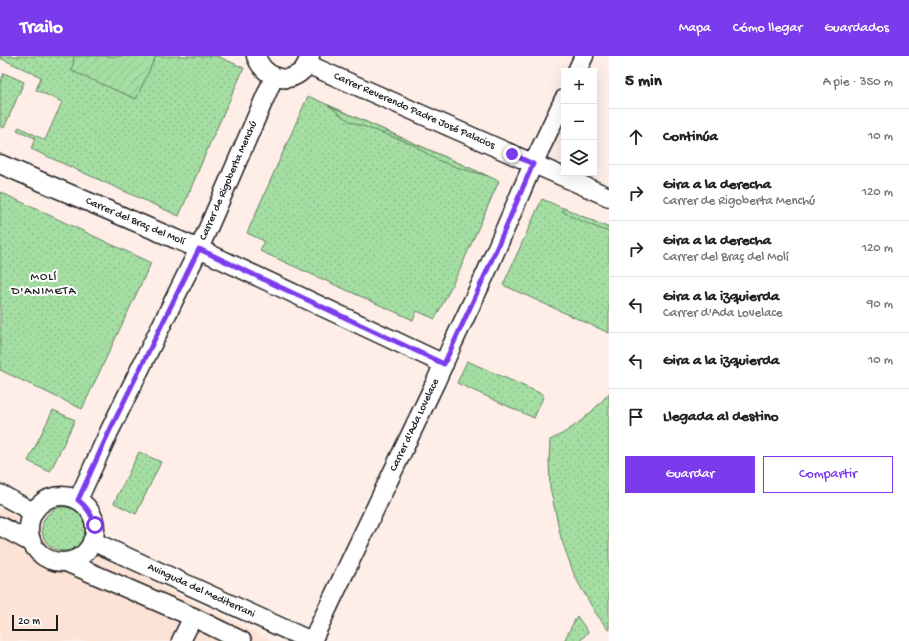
<!DOCTYPE html>
<html lang="es">
<meta charset="utf-8">
<style>
:root{--surface:#fff;--page:#f2f2f2;--text:#222;--muted:#767676;--line:#e0e0e0;--accent:#7c3aed}
body{margin:0;font-family:"Gochi Hand",sans-serif;background:var(--page);color:var(--text)}
.controls{position:absolute;right:12px;top:12px;display:grid;overflow:hidden;border-radius:0px;box-shadow:0 4px 16px #0002}
.controls button{width:36px;height:36px;display:grid;place-items:center;padding:0;border:0;border-bottom:1px solid var(--line);background:var(--surface);color:var(--text);font:20px sans-serif}
.scale{position:absolute;left:12px;bottom:10px;width:46px;box-sizing:border-box;padding-left:4px;border:2px solid #1c1c1c;border-top:0;font-size:11px;line-height:14px;white-space:nowrap;color:#1c1c1c;-webkit-text-stroke:3px #fff;paint-order:stroke}
.stop{position:absolute;width:12px;height:12px;margin:-9px;border:3px solid #7c3aed;border-radius:50%;background:#fff}
.stop.end{background:#7c3aed;border-color:#fff;box-shadow:0 1px 4px #0008}
.list{margin:0;padding:0;list-style:none}
h2{display:flex;justify-content:space-between;align-items:center;height:52px;margin:0;padding:0 16px;font-size:17px}
h2 small{font-size:13px;font-weight:400;color:var(--muted)}
.list li{display:grid;grid-template-columns:26px 1fr auto;gap:12px;align-items:center;box-sizing:border-box;height:56px;padding:0 16px;border-top:1px solid var(--line)}
.list b{display:block;font-size:15px;white-space:nowrap}
.list p{margin:0;font-size:13px;white-space:nowrap;color:var(--muted)}
.list em{font-size:13px;font-style:normal;color:var(--muted)}
.actions{display:flex;gap:8px;padding:12px 16px}
.actions a{flex:1;padding:9px 0;border:1px solid var(--accent);border-radius:0px;text-align:center;font-size:14px;color:var(--accent)}
.actions .main{background:var(--accent);color:#fff}
.icon{flex:none;width:22px;height:22px;fill:none;stroke:currentColor;stroke-width:2;stroke-linecap:round;stroke-linejoin:round}
.map{position:relative;flex:none;width:609px;height:585px;overflow:hidden}
header{display:flex;align-items:center;gap:24px;box-sizing:border-box;height:56px;padding:0 20px;background:var(--accent);color:#fff}
header strong{font-size:19px}
nav{display:flex;gap:22px;margin-inline-start:auto;font-size:14px}
main{display:flex}
aside{flex:1;background:var(--surface)}
.map>svg:first-child{display:block}
</style>
<header>
<strong>Trailo</strong>
<nav><a>Mapa</a><a>Cómo llegar</a><a>Guardados</a></nav>
</header>
<main>
<div class="map">
<svg width="609" height="585" viewBox="0 0 609 585">
<defs>
<pattern id="grass-dots" width="8" height="8" patternUnits="userSpaceOnUse"><rect width="8" height="8" fill="#a5dea3"/><path d="M2 2h.1M6 6h.1" fill="none" stroke="#8dbe8c" stroke-width="1.8" stroke-linecap="round"/></pattern>
<pattern id="garden-furrows" width="10" height="10" patternUnits="userSpaceOnUse"><rect width="10" height="10" fill="#a5dea3"/><path d="M-1 1l2-2M0 10L10 0M9 11l2-2" fill="none" stroke="#8dbe8c"/></pattern>
</defs>
<rect width="100%" height="100%" fill="#feeee7"/>
<filter id="ink" filterUnits="userSpaceOnUse"><feTurbulence type="fractalNoise" baseFrequency=".025" numOctaves="2"/><feDisplacementMap in="SourceGraphic" scale="8" xChannelSelector="R" yChannelSelector="G"/><feConvolveMatrix kernelMatrix="1 2 1 2 8 2 1 2 1" color-interpolation-filters="sRGB"/></filter>
<g filter="url(#ink)">
<path fill="#fde2d6" d="M0,451l88,43 184,91h-272z"/>
<path fill="url(#grass-dots)" stroke="#607d60" d="M0,0h217l27,12 -33,73 -32,75 -148,-67 4,-11 -18,-8 2,-3 26,13 17,-38 -26,-12 5,-13 -41,-19z
M4,17l20,9 -20,46 -4,-2v-43z
M308,40l191,85 -38,86 -26,52 -18,-8 -4,9 -153,-69 4,-10 -17,-8z
M0,136l151,71 -69,146 -82,-39z
M542,143l67,29v105l-106,-48z
M467,305l77,34 -10,23 -77,-35z
M609,337v238l-14,-19 -20,-35 -14,-39 -11,-51 -1,-26 1,-21c23,-10 43,-28 59,-47z
M53,354l22,10 -25,52 -22,-11z
M139,396l22,10 -25,52 -22,-11z
M42 473a22 22 0 1 1 44 0a22 22 0 1 1-44 0Z
M577,560l11,16 -8,9h-16z"/>
<path fill="url(#garden-furrows)" stroke="#607d60" d="M74,0h82l-20,43 -64,-28z
M328,49l160,71 -29,-8 -22,-8 -24,-15 -14,-6 -48,-17 -9,-6z
M564,152l45,20v4c-16,-6 -32,-12 -47,-21z"/>
<g fill="none" stroke-linecap="round" stroke-linejoin="round">
<g stroke="#1c1c1c" stroke-width="21">
<g id="street">
<path d="M256,0c7,20 30,31 47,14 3,-4 5,-9 7,-14"/>
<path id="s1" d="M307,8l302,133"/>
<path d="M577,15l7,-15"/>
<path id="s2" d="M0,108l199,85 245,115"/>
<path d="M0,438l33,18"/>
<circle cx="62" cy="473" r="33"/>
<path id="s3" d="M78,444l31,-68 90,-183 75,-172"/>
<path d="M0,470l32,17"/>
<path id="s4" d="M92,485l219,100"/>
<path d="M66,506l127,55 49,24"/>
<path d="M181,585l12,-24"/>
<path id="s5" d="M312,585l124,-260 16,-36 34,-72 47,-109 31,-65"/>
</g>
</g>
<use href="#street" stroke="#fff" stroke-width="18"/>
</g>
</g>
<g fill="none" stroke-linecap="round" stroke-linejoin="round" filter="url(#ink)">
<path stroke="#7c3aed" stroke-width="5" d="M95,469c-3,-11 -8,-18 -17,-25l31,-68 90,-183 245,115 42,-91 47,-109 -21,-10"/>
</g>
<g text-anchor="middle" dominant-baseline="central" stroke-width="4" stroke-linejoin="round" paint-order="stroke">
<g font-size="11" fill="#1c1c1c" stroke="#fff">
<text stroke="none"><textPath href="#s1" startOffset="117">Carrer Reverendo Padre José Palacios</textPath></text>
<text stroke="none"><textPath href="#s3" startOffset="353">Carrer de Rigoberta Menchú</textPath></text>
<text stroke="none"><textPath href="#s2" startOffset="147">Carrer del Braç del Molí</textPath></text>
<text stroke="none"><textPath href="#s5" startOffset="239">Carrer d'Ada Lovelace</textPath></text>
<text stroke="none"><textPath href="#s4" startOffset="120">Avinguda del Mediterrani</textPath></text>
</g>
<g font-size="12" letter-spacing="1" fill="#1c1c1c" stroke="#fff">
<text x="44" y="222">MOLÍ<tspan x="44" dy="14">D'ANIMETA</tspan></text>
</g>
</g>
</svg>
<div class="controls">
<button>+</button>
<button>−</button>
<button><svg class="icon" aria-label="layers" viewBox="0 0 24 24"><path d="M12 4l9 5-9 5-9-5zM3 14l9 5 9-5"/></svg></button>
</div>
<div class="scale">20 m</div>
<div class="stop" style="left:95px;top:469px"></div>
<div class="stop end" style="left:512px;top:98px"></div>
</div>
<aside>
<h2>5 min<small>A pie · 350 m</small></h2>
<ul class="list">
<li><svg class="icon" aria-label="ahead" viewBox="0 0 24 24"><path d="M12 20V5M6 11l6-6 6 6"/></svg><div><b>Continúa</b></div><em>10 m</em></li>
<li><svg class="icon" aria-label="right" viewBox="0 0 24 24"><path d="M7 20v-9h11M14 6l5 5-5 5"/></svg><div><b>Gira a la derecha</b><p>Carrer de Rigoberta Menchú</p></div><em>120 m</em></li>
<li><svg class="icon" aria-label="right" viewBox="0 0 24 24"><path d="M7 20v-9h11M14 6l5 5-5 5"/></svg><div><b>Gira a la derecha</b><p>Carrer del Braç del Molí</p></div><em>120 m</em></li>
<li><svg class="icon" aria-label="left" viewBox="0 0 24 24"><path d="M17 20v-9H6M10 6l-5 5 5 5"/></svg><div><b>Gira a la izquierda</b><p>Carrer d'Ada Lovelace</p></div><em>90 m</em></li>
<li><svg class="icon" aria-label="left" viewBox="0 0 24 24"><path d="M17 20v-9H6M10 6l-5 5 5 5"/></svg><div><b>Gira a la izquierda</b></div><em>10 m</em></li>
<li><svg class="icon" aria-label="arrive" viewBox="0 0 24 24"><path d="M6 21V4h12l-3 4 3 4H6"/></svg><div><b>Llegada al destino</b></div></li>
</ul>
<div class="actions"><a class="main">Guardar</a><a>Compartir</a></div>
</aside>
</main>
